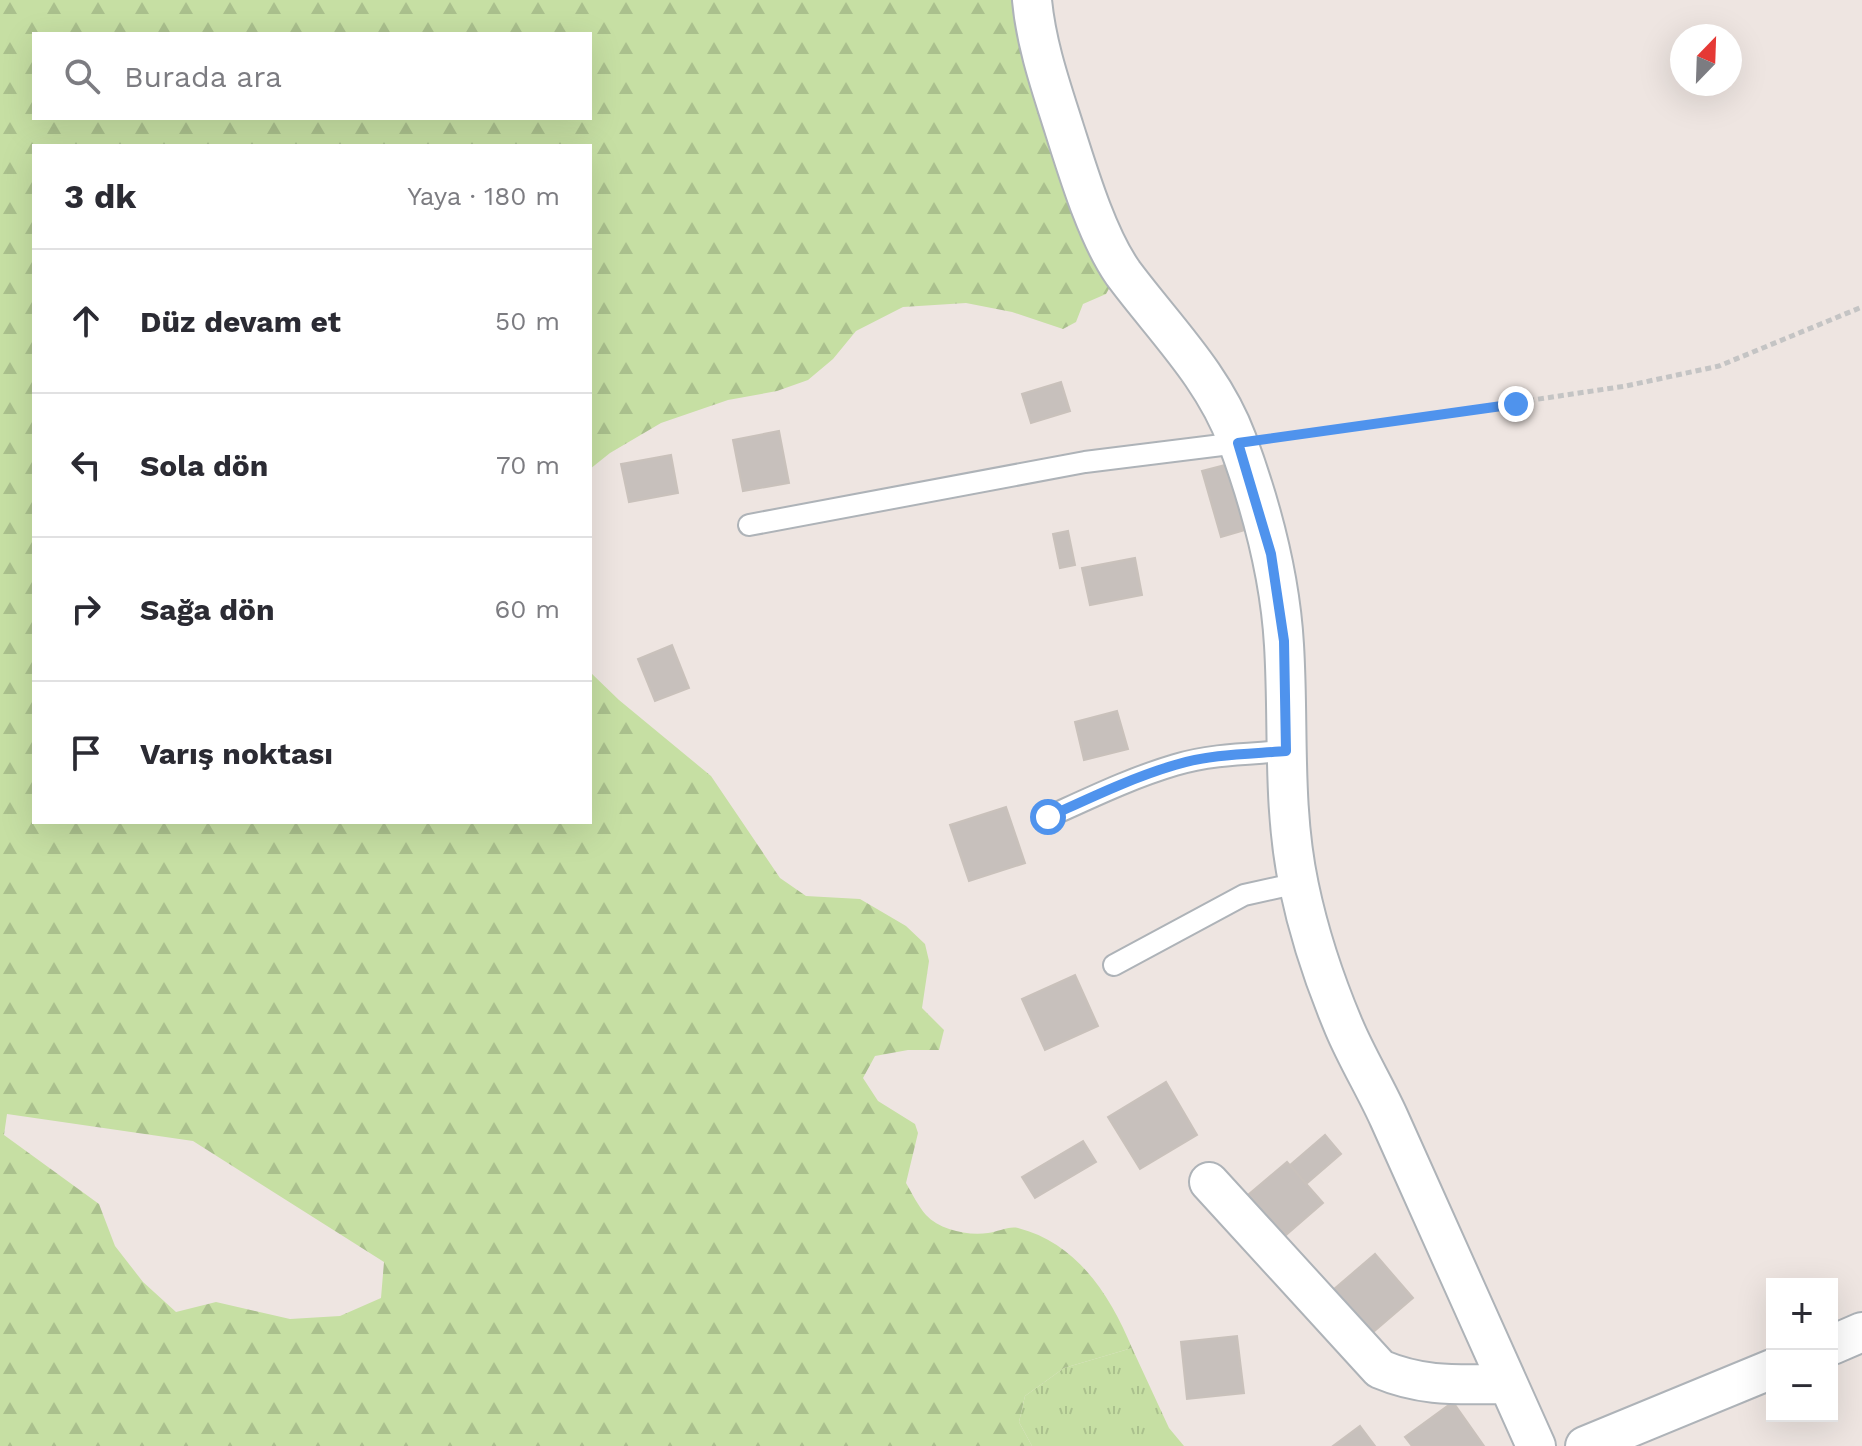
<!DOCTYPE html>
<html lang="tr">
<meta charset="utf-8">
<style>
:root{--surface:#fff;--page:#f2f2f3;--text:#2b2b33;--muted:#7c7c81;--line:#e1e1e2}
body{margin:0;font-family:"Work Sans",sans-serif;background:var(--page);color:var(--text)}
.controls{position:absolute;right:24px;bottom:24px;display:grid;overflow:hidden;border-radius:0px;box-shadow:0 8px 32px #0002}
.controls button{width:72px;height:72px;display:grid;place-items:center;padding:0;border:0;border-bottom:2px solid var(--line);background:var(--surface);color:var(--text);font:40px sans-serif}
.compass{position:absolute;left:1670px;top:24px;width:72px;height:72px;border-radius:50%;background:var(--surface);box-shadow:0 8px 32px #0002;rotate:23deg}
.stop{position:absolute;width:24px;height:24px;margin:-18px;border:6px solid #4f93ed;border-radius:50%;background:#fff}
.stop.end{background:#4f93ed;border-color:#fff;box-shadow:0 2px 8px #0008}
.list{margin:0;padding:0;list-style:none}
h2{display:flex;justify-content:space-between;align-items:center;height:104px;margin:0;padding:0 32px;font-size:34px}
h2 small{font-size:26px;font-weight:400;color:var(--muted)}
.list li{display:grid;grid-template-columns:52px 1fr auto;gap:24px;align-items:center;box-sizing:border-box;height:144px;padding:0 32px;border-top:2px solid var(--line)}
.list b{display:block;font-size:30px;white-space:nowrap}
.list em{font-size:26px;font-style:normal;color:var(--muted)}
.icon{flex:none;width:44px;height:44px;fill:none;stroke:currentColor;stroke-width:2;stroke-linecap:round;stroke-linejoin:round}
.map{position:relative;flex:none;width:1862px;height:1446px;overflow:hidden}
.search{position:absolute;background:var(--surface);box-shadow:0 8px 32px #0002;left:32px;top:32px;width:560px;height:88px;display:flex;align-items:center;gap:20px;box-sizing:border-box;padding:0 28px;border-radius:0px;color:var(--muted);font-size:30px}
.panel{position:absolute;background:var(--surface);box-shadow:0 8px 32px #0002;left:32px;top:144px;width:560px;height:680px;border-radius:0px}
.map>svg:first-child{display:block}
</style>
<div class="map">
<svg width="1862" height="1446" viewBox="0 0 1862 1446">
<defs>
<pattern id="grass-tufts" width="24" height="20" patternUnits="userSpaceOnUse" patternTransform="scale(2)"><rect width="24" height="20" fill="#c6dfa3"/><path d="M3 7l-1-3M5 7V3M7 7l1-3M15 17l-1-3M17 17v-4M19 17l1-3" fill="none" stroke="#aac08d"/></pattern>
<pattern id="forest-firs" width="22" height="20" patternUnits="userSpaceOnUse" patternTransform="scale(2)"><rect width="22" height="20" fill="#c6dfa3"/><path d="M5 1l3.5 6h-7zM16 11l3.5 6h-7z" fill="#aac08d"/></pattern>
</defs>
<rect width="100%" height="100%" fill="#eee5e1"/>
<path fill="url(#grass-tufts)" d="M1132,1348l37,80 15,18h-152l-13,-24 6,-26 39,-28z"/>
<path fill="url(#forest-firs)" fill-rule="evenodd" d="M0,0h1032l88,269 -14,25 -23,10 -7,18 -13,7 -51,-17 -46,-9 -63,4 -47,24 -23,28 -25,21 -31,11 -49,9 -67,23 -51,30 -20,16v-323h-556v676h556v-150l29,28 92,76 69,102 26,18 54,3 46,27 19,18 4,17 -7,47 22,22 -5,20h-31l-33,6 -12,22 15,23 37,23 3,9 -12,50c6,10 12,23 20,32 14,15 42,21 62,18 10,-1 20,-7 30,-5 59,15 92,67 114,120l-68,20 -39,28 -6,26 13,24h-1032zM34,34h556v84h-556zM7,1114l186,27 191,121 -3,36 -41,18 -50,3 -74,-17 -40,10 -33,-30 -28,-36 -16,-42 -95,-69z"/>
<path fill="#c7c0bc" stroke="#c9c1bb" stroke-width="2" d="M1061,382l9,29 -39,12 -9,-29z
M779,431l10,52 -46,8 -10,-51z
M671,455l7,38 -49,9 -8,-38z
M1229,464l19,65 -27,8 -19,-66z
M1068,531l7,34 -15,3 -7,-34z
M1135,558l7,37 -52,10 -8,-37z
M672,645l17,43 -34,13 -17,-42z
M1117,711l11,38 -44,11 -9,-38z
M1006,807l19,56 -56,18 -19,-56z
M1075,975l23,51 -53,24 -23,-51z
M1166,1082l31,53 -57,34 -32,-52z
M1325,1135l16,19 -35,30 -16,-19z
M1083,1141l13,21 -61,36 -13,-21z
M1287,1162l36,41 -44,38 -36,-42z
M1375,1254l38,44 -48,41 -38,-44z
M1237,1336l7,57 -57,6 -6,-57z
M1453,1402l31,44h-72l-7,-9z
M1360,1426l15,20h-42z"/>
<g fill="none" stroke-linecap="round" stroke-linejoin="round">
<g stroke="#aeb3b8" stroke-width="24">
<path id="service" d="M749,525l336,-63 153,-19
M1048,817c42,-19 83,-39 127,-52 36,-11 74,-11 111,-14
M1114,965l130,-70 54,-12"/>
</g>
<g stroke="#aeb3b8" stroke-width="42">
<path id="minor" d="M1032,0c4,44 19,87 32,128 14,44 33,108 59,145 40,54 90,102 114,167 24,65 43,135 47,205 5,81 -2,161 15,241 10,48 26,96 45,141 13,31 31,60 45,91 49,109 98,219 147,328
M1209,1182l171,187c45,19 81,15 128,15
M1832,1345l30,-13
M1585,1446l187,-77"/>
</g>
<path stroke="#c4c4c4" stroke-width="5" stroke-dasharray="6 4" stroke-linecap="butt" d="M1271,439l355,-53 93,-20 143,-59"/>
<use href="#service" stroke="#fff" stroke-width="20"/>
<use href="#minor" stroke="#fff" stroke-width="38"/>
</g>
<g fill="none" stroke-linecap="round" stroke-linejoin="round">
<path stroke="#4f93ed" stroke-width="10" d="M1048,817c42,-19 83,-39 127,-52 36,-11 74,-11 111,-14l-2,-110 -13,-87 -33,-111 278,-39"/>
</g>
</svg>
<div class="controls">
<button>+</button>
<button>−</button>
</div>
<svg class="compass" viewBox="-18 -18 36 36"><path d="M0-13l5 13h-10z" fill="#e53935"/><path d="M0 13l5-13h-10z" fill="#7c7c81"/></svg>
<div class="stop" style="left:1048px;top:817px"></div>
<div class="stop end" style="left:1516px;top:404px"></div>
<div class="search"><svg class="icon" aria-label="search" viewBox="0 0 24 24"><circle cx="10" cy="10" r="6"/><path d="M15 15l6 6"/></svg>Burada ara</div>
<section class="panel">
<h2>3 dk<small>Yaya · 180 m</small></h2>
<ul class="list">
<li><svg class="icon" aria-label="ahead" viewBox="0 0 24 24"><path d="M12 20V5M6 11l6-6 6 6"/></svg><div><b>Düz devam et</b></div><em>50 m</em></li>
<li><svg class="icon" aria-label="left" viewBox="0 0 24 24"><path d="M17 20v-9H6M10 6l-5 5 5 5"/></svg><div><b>Sola dön</b></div><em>70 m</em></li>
<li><svg class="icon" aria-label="right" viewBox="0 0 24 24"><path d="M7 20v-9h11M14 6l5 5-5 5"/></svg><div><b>Sağa dön</b></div><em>60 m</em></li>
<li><svg class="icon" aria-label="arrive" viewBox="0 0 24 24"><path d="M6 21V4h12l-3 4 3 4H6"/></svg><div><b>Varış noktası</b></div></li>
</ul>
</section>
</div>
